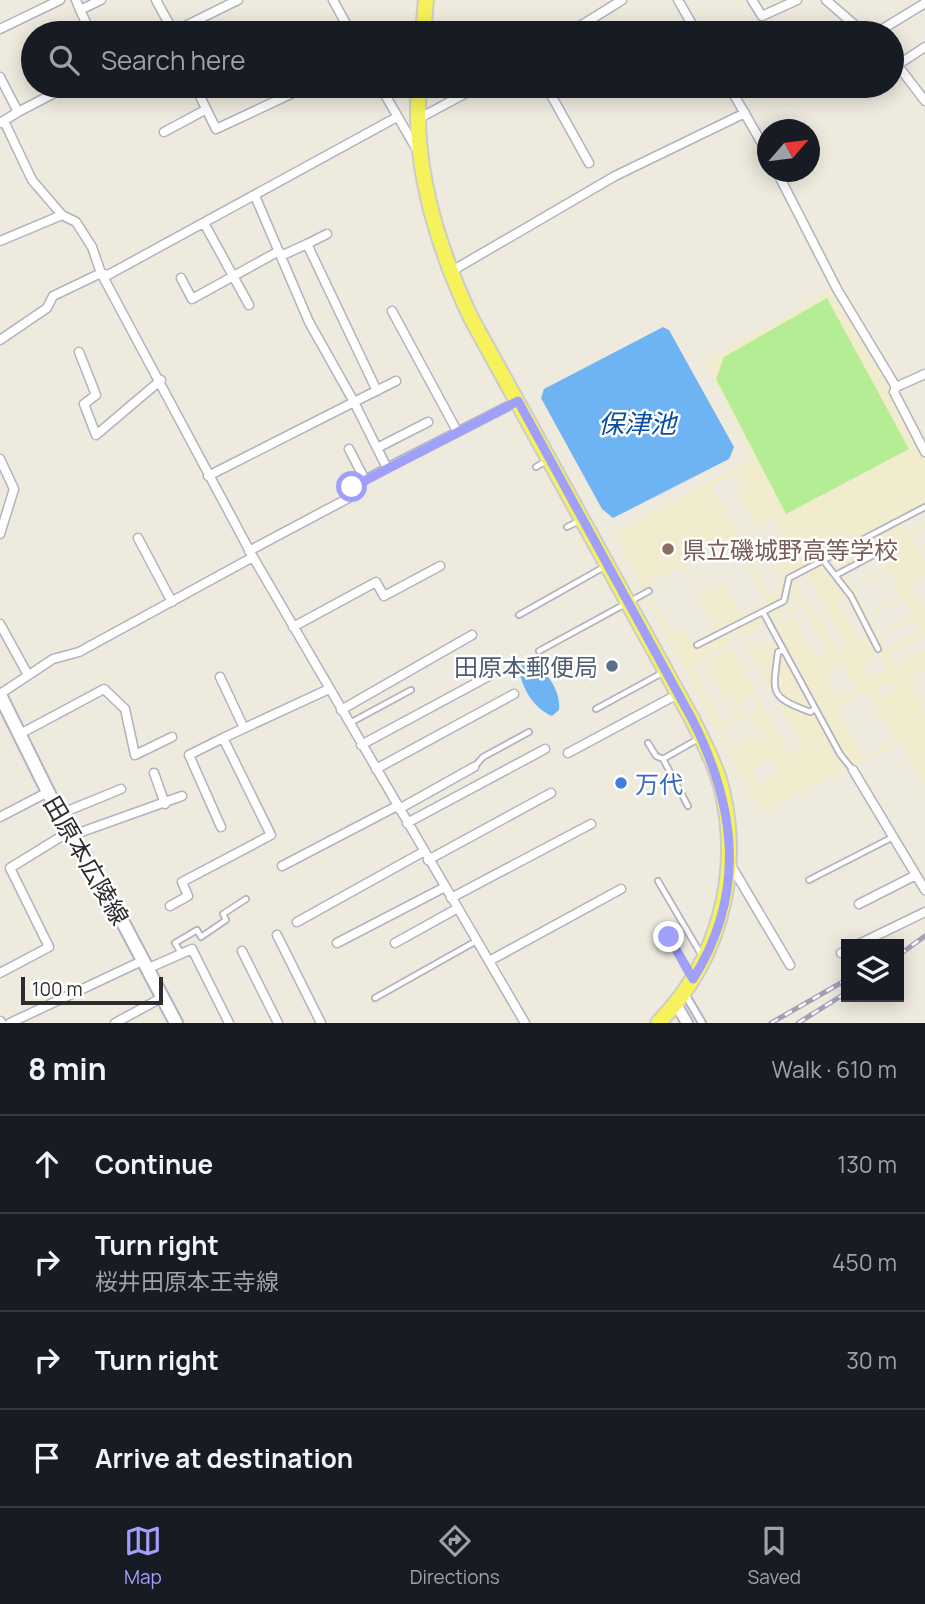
<!DOCTYPE html>
<meta charset="utf-8">
<style>
:root{--surface:#171b24;--page:#20242c;--text:#f1f3f6;--muted:#9ea1a6;--line:#363941;--accent:#a09ffa}
body{margin:0;font-family:Manrope,"Noto Sans JP",sans-serif;background:var(--page);color:var(--text)}
.controls{position:absolute;right:21px;bottom:21px;display:grid;overflow:hidden;border-radius:0px;box-shadow:0 4px 18px #0003}
.controls button{width:63px;height:63px;display:grid;place-items:center;padding:0;border:0;border-bottom:2px solid var(--line);background:var(--surface);color:var(--text);font:35px sans-serif}
.compass{position:absolute;left:757px;top:119px;width:63px;height:63px;border-radius:50%;background:var(--surface);box-shadow:0 4px 18px #0003;rotate:62deg}
.scale{position:absolute;left:21px;bottom:18px;width:142px;box-sizing:border-box;padding-left:7px;border:4px solid #2c2c2c;border-top:0;font-size:19px;line-height:24px;white-space:nowrap;color:#2c2c2c;-webkit-text-stroke:5px #fff;paint-order:stroke}
.stop{position:absolute;width:21px;height:21px;margin:-16px;border:5px solid #a09ffa;border-radius:50%;background:#fff}
.stop.end{background:#a09ffa;border-color:#fff;box-shadow:0 2px 7px #0008}
.list{margin:0;padding:0;list-style:none}
h2{display:flex;justify-content:space-between;align-items:center;height:91px;margin:0;padding:0 28px;font-size:30px}
h2 small{font-size:23px;font-weight:400;color:var(--muted)}
.list li{display:grid;grid-template-columns:46px 1fr auto;gap:21px;align-items:center;box-sizing:border-box;height:98px;padding:0 28px;border-top:2px solid var(--line)}
.list b{display:block;font-size:26px;white-space:nowrap}
.list p{margin:0;font-size:23px;white-space:nowrap;color:var(--muted)}
.list em{font-size:23px;font-style:normal;color:var(--muted)}
.icon{flex:none;width:38px;height:38px;fill:none;stroke:currentColor;stroke-width:2;stroke-linecap:round;stroke-linejoin:round}
.map{position:relative;flex:none;width:925px;height:1023px;overflow:hidden}
.search{position:absolute;background:var(--surface);box-shadow:0 4px 18px #0003;left:21px;right:21px;top:21px;height:77px;display:flex;align-items:center;gap:18px;box-sizing:border-box;padding:0 24px;border-radius:38px;color:var(--muted);font-size:26px}
.sheet{height:483px;background:var(--surface)}
nav{display:flex;justify-content:space-around;align-items:center;box-sizing:border-box;height:98px;border-top:2px solid var(--line);background:var(--surface);font-size:19px;color:var(--muted)}
nav a{display:grid;justify-items:center;gap:4px}
nav .on{color:var(--accent)}
.map>svg:first-child{display:block}
</style>
<div class="map">
<svg width="925" height="1023" viewBox="0 0 925 1023">
<rect width="100%" height="100%" fill="#eeeade"/>
<path fill="#f0eccd" fill-rule="evenodd" d="M832,288l60,102 33,66v56l-22,12 4,7 18,-10v5l-16,9 8,13 8,-4v8l-4,3 4,8v14l-16,8 12,24 4,-2v31l-2,-2 -34,18 7,12 29,-17v19l-17,9 4,8 13,-7 -12,10 5,9 7,-3 -5,7 5,9v80l-24,-48 -137,69 -14,-20 -104,-194 -31,-65 135,-72 2,-5 -47,-93zM737,473l6,11 -5,10 18,34 18,-10 16,30 -17,10 23,42 6,-4 -7,-17 12,-6 19,35 -12,7 -10,-15 -17,9 2,4 14,-7 25,48 -8,4 -2,-4 -4,2 -20,-39 -26,12 7,13 -17,8 -6,-11 -6,3 23,44 8,-4 8,13 -8,5 25,47 -13,7 -30,-57 -5,2 4,10 -15,8 -4,-8 -4,1 -5,-7 -2,2 7,14 -11,7 -33,-62 40,-20 -3,-8 12,-5 3,6 42,-22 -3,-8 10,-6 -11,-20 -4,2 3,6 -9,5 -5,-6 -54,-102zM730,541l3,5 -44,23 -3,-6zM737,546l30,57 -26,13 -17,-32 -23,11 -13,-24zM855,546l4,7 -22,12 -5,-8zM881,556l7,12 -39,20 -6,-13zM682,566l33,62 -24,14 -9,-14 -11,5 -26,-48zM889,570l13,25 -35,20 -13,-27zM846,597l21,40 -8,5 -22,-41zM904,598l9,18 -35,19 -10,-19zM827,611l18,33 -8,5 -18,-33zM914,620l7,10 -35,19 -6,-12zM879,654l9,16 -17,9 -9,-16zM841,663l14,27 -14,7 -4,-6 -4,3 -5,-8 5,-3 -7,-13zM889,681l6,11 -14,7 -5,-11zM860,693l2,4 7,-3 25,46 -31,17 -26,-51zM751,716l11,21 -7,5 -4,-6 -21,12 -9,-17zM770,759l9,8 -3,3 2,4 -20,10 -7,-15z
M733,648l24,46 -21,12 -2,-10 -8,5 -21,-39z"/>
<path fill="#b5ed94" d="M827,298l82,151 -123,65 -70,-135 8,-22z"/>
<path fill="#6eb4f3" d="M663,327l6,3 65,117 -5,12 -116,59 -11,-9 -61,-111 3,-9z
M531,661c16,11 30,29 28,49l-7,6c-21,-9 -31,-31 -34,-51z"/>
<g fill="none" stroke-linecap="round" stroke-linejoin="round">
<g stroke="#b2b2c0" stroke-width="8">
<path id="service" d="M536,467l10,-6
M567,527l12,-6
M823,560l28,36 27,53
M836,575l47,-25
M763,612l77,142 12,15
M519,615l85,-48
M697,645l87,-44 5,-23 136,-71
M784,650l-6,2c-5,41 -10,44 32,60l5,-3
M539,651l110,-60
M596,709l66,-36
M350,723l61,-33
M648,743l8,13 7,3
M475,766l8,-9 46,-25
M688,806l-25,-47 35,-20
M809,880l84,-43
M658,881l44,75
M669,937l21,38
M181,953l-6,-10 22,-13 4,7 25,-17 -3,-6 23,-15
M375,998l103,-58"/>
</g>
<g stroke="#b2b2c0" stroke-width="10">
<path id="pedestrian" d="M685,994l17,29"/>
</g>
<g stroke="#b2b2c0" stroke-width="11">
<path id="minor" d="M76,0l4,10 21,-10
M156,0l18,33
M333,0l18,33
M678,0l19,33
M752,0l10,16 35,-16
M826,0l38,33
M80,10l11,23
M0,29l60,-29
M173,32l65,-32
M569,33l53,-33
M876,33l49,-30
M892,58l33,43
M899,64l26,-17
M0,77l18,35 -18,11
M195,86l21,43 92,-43
M380,86l37,64
M546,86l43,77
M729,86l39,68
M18,112l50,-26
M418,119l61,-33
M4,121l28,59 30,35 14,7 16,25 9,26 152,284 272,466
M164,132l41,-22
M777,172l60,117 59,98 -2,5 31,60
M255,196l54,126 45,80 42,-21
M204,223l45,82
M0,241l62,-26
M307,244l20,-10
M281,256l26,-12 70,147
M450,272l165,-96 130,-63
M181,278l11,21 87,-48
M392,311l65,120
M0,340l47,-32 6,-12 48,-23 7,2 289,-158
M79,352l17,43 -12,9 12,31 65,-55
M896,387l29,-13
M377,448l51,-26
M349,449l16,31
M0,459l14,30 -14,45
M208,476l146,-74 33,66 131,-67
M138,538l34,64
M249,551l107,-57 -4,-7 35,-19
M0,624l28,51
M293,627l83,-45 8,14 56,-30
M220,677l24,51
M0,694l53,-35 26,-7 174,-95
M341,710l131,-75
M20,734l84,-45 21,20 10,46 37,-18
M361,745l128,-69
M568,753l110,-59
M376,769l138,-75
M853,770l72,120
M154,773l11,31
M399,809l75,-42
M60,814l61,-25
M0,817l48,-25
M407,823l138,-74
M221,827l-32,-72 34,-17
M73,835l109,-39
M428,860l123,-67
M729,862l61,103
M282,866l115,-60
M451,898l140,-74
M859,904l57,-29
M170,906l18,-10 -6,-14 89,-47 -48,-97 106,-49
M297,922l126,-70
M277,935l44,88
M337,943l108,-56
M395,943l63,-35
M859,944l66,-32
M242,951l36,72
M841,953l5,-2
M491,960l130,-71
M149,968l43,-19 37,74
M0,973l49,-26 -39,-79 60,-37
M0,1021l2,2
M10,1023l134,-63
M115,1023l48,-26"/>
</g>
<g stroke="#b2b2c0" stroke-width="14">
<path id="tertiary" d="M676,1004l11,19"/>
</g>
<g stroke="#b2b2c0" stroke-width="16">
<path id="secondary" d="M0,695l51,103 67,115 58,110"/>
</g>
<g stroke="#ccc" stroke-width="18">
<path id="primary" d="M423,33l3,-33
M419,86c-7,80 18,160 52,232l221,401c12,24 25,48 31,75 18,83 -5,168 -65,229"/>
</g>
<use href="#service" stroke="#fff" stroke-width="4.5"/>
<use href="#pedestrian" stroke="#fff" stroke-width="6"/>
<use href="#minor" stroke="#fff" stroke-width="8"/>
<use href="#tertiary" stroke="#fff" stroke-width="10"/>
<use href="#secondary" stroke="#fff" stroke-width="12"/>
<use href="#primary" stroke="#f5f25b" stroke-width="14"/>
<g stroke="#a1a0b7" stroke-width="5">
<path id="rail" d="M899,955l26,-19
M771,1023l75,-43
M798,1023l48,-30"/>
</g>
<use href="#rail" stroke="#fff" stroke-width="2.5" stroke-dasharray="8" stroke-linecap="butt"/>
</g>
<g fill="none" stroke-linecap="round" stroke-linejoin="round">
<path stroke="#a09ffa" stroke-width="9" d="M352,487l166,-86 174,318c44,87 55,174 1,260l-24,-42"/>
</g>
<circle fill="#8d6e63" stroke="#fff" stroke-width="2.5" cx="668" cy="549" r="7"/>
<circle fill="#5c6f8a" stroke="#fff" stroke-width="2.5" cx="612" cy="666" r="7"/>
<circle fill="#3f7fe0" stroke="#fff" stroke-width="2.5" cx="621" cy="783" r="7"/>
<g text-anchor="middle" dominant-baseline="central" stroke-width="5" stroke-linejoin="round" paint-order="stroke">
<g font-size="24" fill="#785e54" stroke="#fff" text-anchor="start">
<text x="682" y="549">県立磯城野高等学校</text>
</g>
<g font-size="24" fill="#4e5e75" stroke="#fff" text-anchor="end">
<text x="598" y="666">田原本郵便局</text>
</g>
<g font-size="24" fill="#366cbe" stroke="#fff" text-anchor="start">
<text x="635" y="783">万代</text>
</g>
<g font-size="24" fill="#2c2c2c" stroke="#fff">
<text transform="translate(87 860) rotate(60)">田原本広陵線</text>
</g>
<g font-size="26" font-style="italic" fill="#094ea2" stroke="#fff">
<text x="637" y="423">保津池</text>
</g>
</g>
</svg>
<div class="controls">
<button><svg class="icon" aria-label="layers" viewBox="0 0 24 24"><path d="M12 4l9 5-9 5-9-5zM3 14l9 5 9-5"/></svg></button>
</div>
<svg class="compass" viewBox="-18 -18 36 36"><path d="M0-13l5 13h-10z" fill="#e53935"/><path d="M0 13l5-13h-10z" fill="#9ea1a6"/></svg>
<div class="scale">100 m</div>
<div class="stop" style="left:352px;top:487px"></div>
<div class="stop end" style="left:669px;top:937px"></div>
<div class="search"><svg class="icon" aria-label="search" viewBox="0 0 24 24"><circle cx="10" cy="10" r="6"/><path d="M15 15l6 6"/></svg>Search here</div>
</div>
<section class="sheet">
<h2>8 min<small>Walk · 610 m</small></h2>
<ul class="list">
<li><svg class="icon" aria-label="ahead" viewBox="0 0 24 24"><path d="M12 20V5M6 11l6-6 6 6"/></svg><div><b>Continue</b></div><em>130 m</em></li>
<li><svg class="icon" aria-label="right" viewBox="0 0 24 24"><path d="M7 20v-9h11M14 6l5 5-5 5"/></svg><div><b>Turn right</b><p>桜井田原本王寺線</p></div><em>450 m</em></li>
<li><svg class="icon" aria-label="right" viewBox="0 0 24 24"><path d="M7 20v-9h11M14 6l5 5-5 5"/></svg><div><b>Turn right</b></div><em>30 m</em></li>
<li><svg class="icon" aria-label="arrive" viewBox="0 0 24 24"><path d="M6 21V4h12l-3 4 3 4H6"/></svg><div><b>Arrive at destination</b></div></li>
</ul>
</section>
<nav>
<a class="on"><svg class="icon" aria-label="map" viewBox="0 0 24 24"><path d="M3 6l6-2 6 2 6-2v14l-6 2-6-2-6 2zM9 4v14M15 6v14"/></svg>Map</a>
<a><svg class="icon" aria-label="directions" viewBox="0 0 24 24"><path d="M12 3l9 9-9 9-9-9zM9 14v-3h6M13 9l2 2-2 2"/></svg>Directions</a>
<a><svg class="icon" aria-label="saved" viewBox="0 0 24 24"><path d="M7 4h10v16l-5-4-5 4z"/></svg>Saved</a>
</nav>
